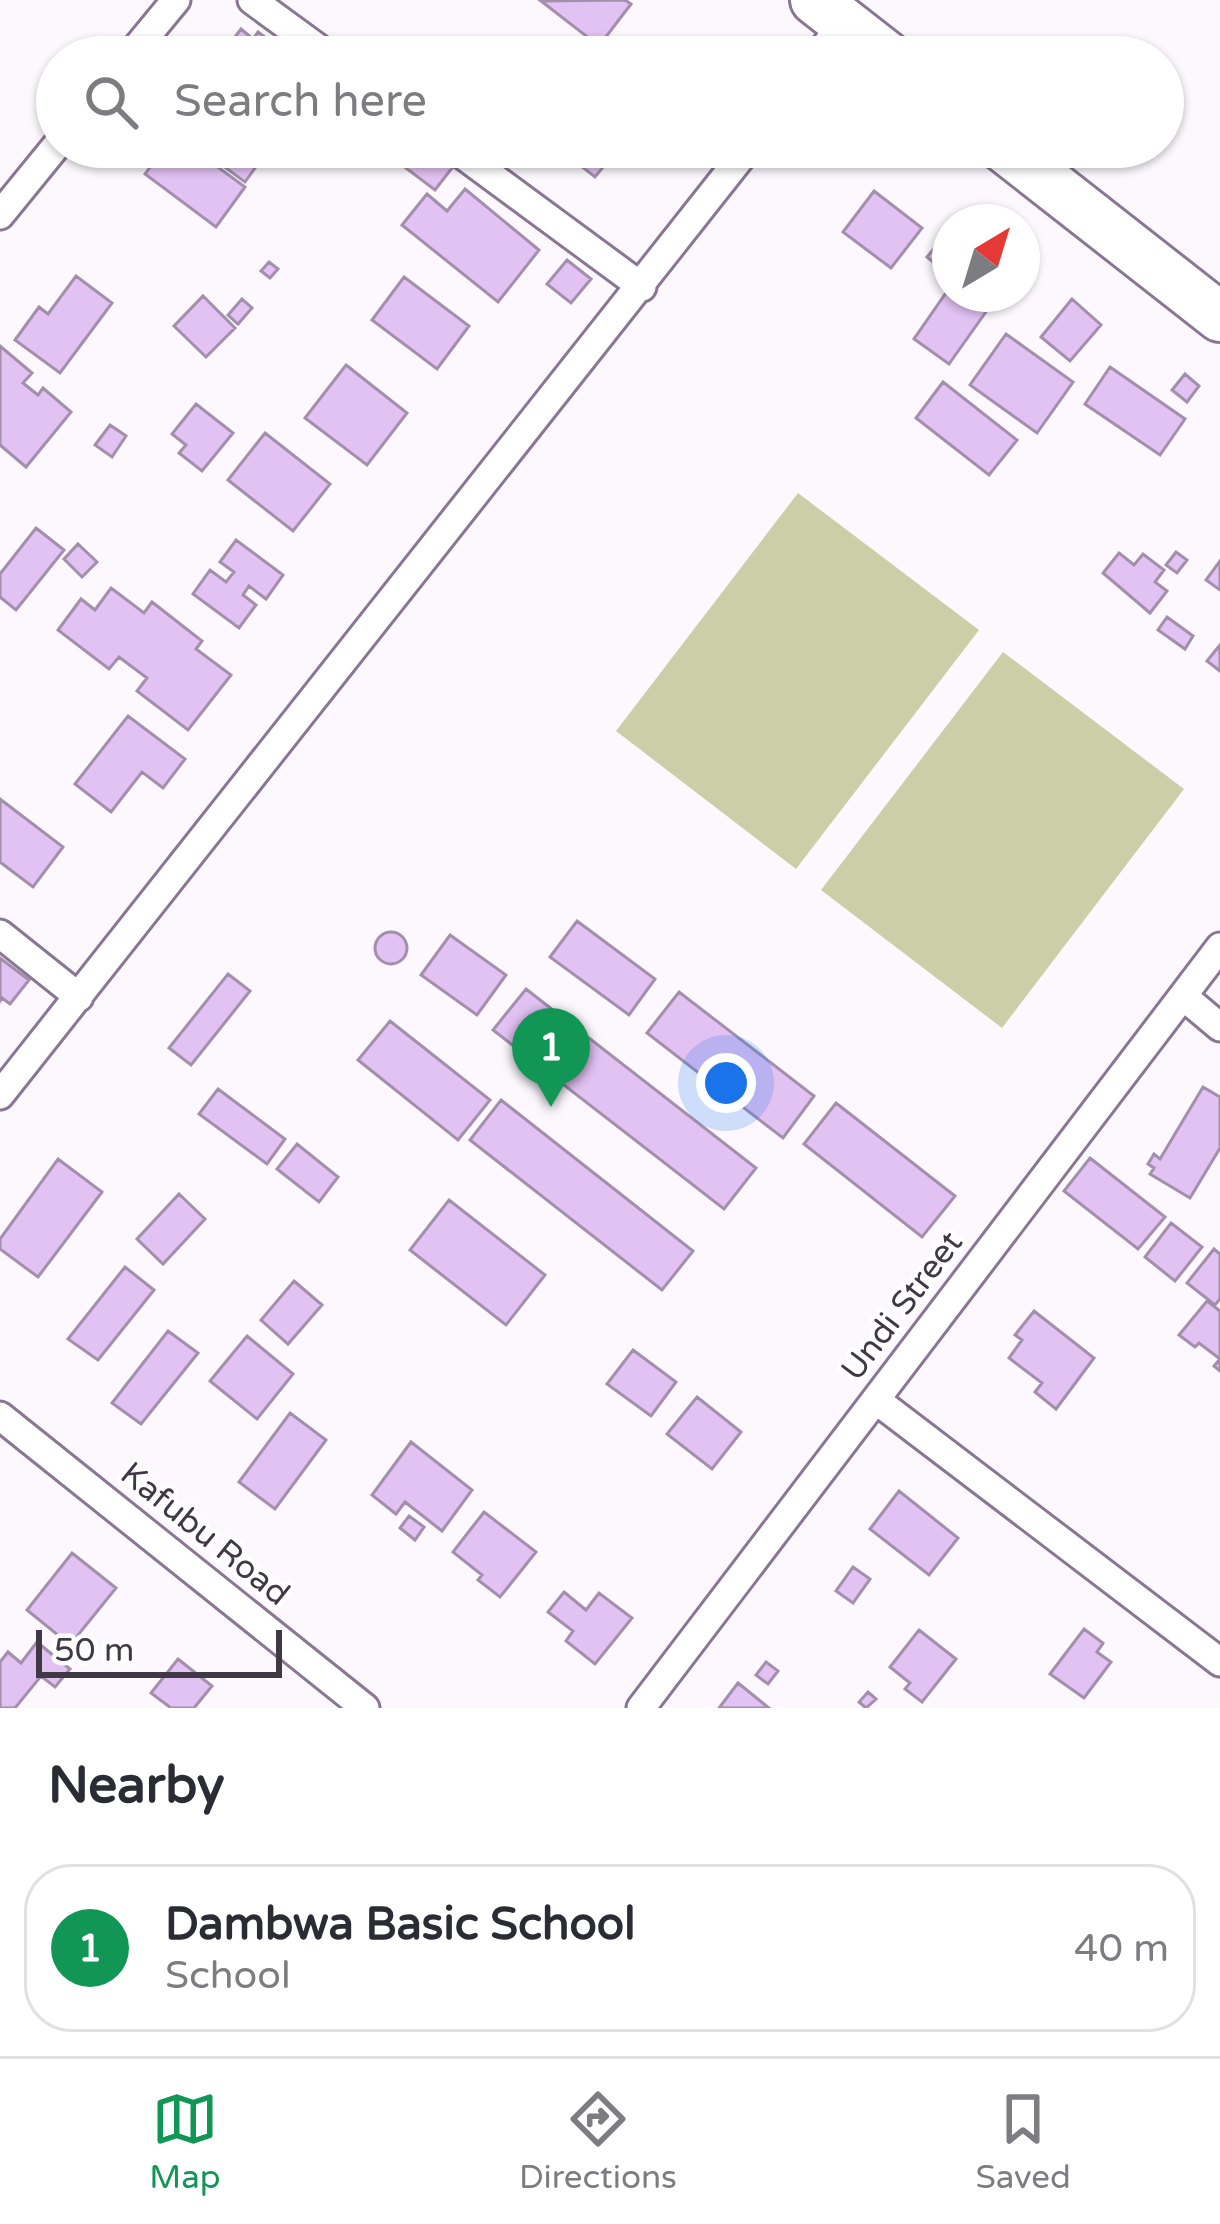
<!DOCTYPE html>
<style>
:root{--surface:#fff;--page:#f2f2f3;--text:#2b2b33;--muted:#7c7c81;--line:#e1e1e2;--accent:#129655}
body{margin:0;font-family:"Varela Round",sans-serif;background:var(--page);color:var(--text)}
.compass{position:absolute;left:932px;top:204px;width:108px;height:108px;border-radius:50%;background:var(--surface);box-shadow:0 3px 9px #0004;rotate:38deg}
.scale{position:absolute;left:36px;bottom:30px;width:246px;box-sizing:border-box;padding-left:12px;border:6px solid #413845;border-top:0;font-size:33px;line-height:42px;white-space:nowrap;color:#413845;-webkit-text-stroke:9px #fff;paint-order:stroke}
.you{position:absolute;left:726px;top:1083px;width:42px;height:42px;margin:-30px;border:9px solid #fff;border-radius:50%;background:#1a73e8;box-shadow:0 0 0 18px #1a73e833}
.badge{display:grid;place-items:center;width:78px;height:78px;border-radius:50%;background:var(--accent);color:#fff;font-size:39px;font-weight:700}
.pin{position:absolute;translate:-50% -99px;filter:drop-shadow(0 3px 6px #0008)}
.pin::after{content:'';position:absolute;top:63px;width:42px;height:36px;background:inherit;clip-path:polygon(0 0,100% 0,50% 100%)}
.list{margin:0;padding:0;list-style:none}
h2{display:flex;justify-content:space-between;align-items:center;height:156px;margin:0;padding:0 48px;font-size:51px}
h2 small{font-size:39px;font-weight:400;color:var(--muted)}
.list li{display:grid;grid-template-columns:78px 1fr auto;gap:36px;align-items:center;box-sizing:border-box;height:168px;margin:0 24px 24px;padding:0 24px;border:3px solid var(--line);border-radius:48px}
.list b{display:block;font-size:45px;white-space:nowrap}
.list p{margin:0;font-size:39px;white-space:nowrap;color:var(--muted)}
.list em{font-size:39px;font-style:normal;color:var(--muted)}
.icon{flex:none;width:66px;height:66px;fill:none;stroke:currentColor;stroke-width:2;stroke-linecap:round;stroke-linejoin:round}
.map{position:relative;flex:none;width:1220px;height:1708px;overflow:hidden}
.search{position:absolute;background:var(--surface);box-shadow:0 3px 9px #0004;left:36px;right:36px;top:36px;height:132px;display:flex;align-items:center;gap:30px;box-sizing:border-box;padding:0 42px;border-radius:66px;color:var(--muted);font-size:45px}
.sheet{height:348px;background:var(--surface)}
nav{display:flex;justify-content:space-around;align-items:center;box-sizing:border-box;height:168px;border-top:3px solid var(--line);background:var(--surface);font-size:33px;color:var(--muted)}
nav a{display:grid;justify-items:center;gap:6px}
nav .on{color:var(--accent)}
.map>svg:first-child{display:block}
</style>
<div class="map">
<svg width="1220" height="1708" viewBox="0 0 1220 1708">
<rect width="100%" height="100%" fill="#fcf8fe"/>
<path fill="#cccea8" d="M798,493l181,137 -183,239 -180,-138z
M1003,652l181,137 -182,239 -181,-138z"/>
<path fill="#e2c1f3" stroke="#a28fac" stroke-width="3" d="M625,0l6,4 -32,42 -58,-45z
M241,29l12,10 5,-7 29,22 -67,3z
M165,147h40l-5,7 45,33 -29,40 -71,-53z
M397,147h27l28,21 -17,22 -45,-34z
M557,147h56l4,3 -22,27z
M661,147h23l-13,18 -15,-11z
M236,155l19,13 -10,14 -19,-14z
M465,189l74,61 -41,52 -96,-77 25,-31 20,17z
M874,191l48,37 -31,40 -48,-36z
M950,229v47l-23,-19z
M567,260l24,19 -20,24 -24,-19z
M269,262l9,7 -8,9 -9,-7z
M76,276l36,27 -52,70 -45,-33 24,-33 9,7z
M404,277l65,49 -32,43 -65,-49z
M950,287v7h16l22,15 -39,55 -35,-25z
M203,296l32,32 -29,29 -32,-31z
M242,299l10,9 -14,16 -10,-9z
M1072,299l29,26 -31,36 -29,-24z
M1006,334l67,48 -36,51 -67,-48z
M0,346l32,27 -9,10 15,12 5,-7 28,24 -45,55 -26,-22z
M346,365l61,48 -40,52 -62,-47z
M1110,367l75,52 -25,36 -75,-51z
M1185,374l14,12 -12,16 -15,-12z
M943,382l74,58 -28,35 -73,-57z
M196,404l37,29 -31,38 -23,-18 7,-8 -14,-11z
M110,425l16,11 -14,21 -17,-12z
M265,433l65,51 -37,47 -65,-51z
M36,528l28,22 -48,60 -16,-13v-23z
M236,540l47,35 -17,24 -17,-13 -6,9 13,10 -17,23 -46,-34 17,-24 16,12 8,-10 -14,-10z
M78,544l19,18 -15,15 -18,-18z
M1176,552l11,8 -10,13 -11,-8z
M1119,553l15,12 9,-11 21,16 -9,12 12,9 -17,22 -47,-40z
M1220,561v29l-14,-10z
M111,588l33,25 8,-11 50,39 -6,8 35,26 -43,55 -51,-39 10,-13 -28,-21 -10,12 -51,-39 23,-31 14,11z
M1167,617l26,19 -8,13 -27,-19z
M1220,645v26l-13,-10z
M128,716l57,43 -22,29 -21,-16 -31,40 -36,-28z
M0,799l63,48 -30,40 -33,-25z
M577,921l78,58 -26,36 -79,-58z
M375 948a16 16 0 1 1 32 0a16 16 0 1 1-32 0Z
M450,935l56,40 -29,40 -56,-40z
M0,958l29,22 -19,24 -8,-6 -2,3z
M228,974l22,17 -59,74 -22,-17z
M526,989l230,179 -32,41 -231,-179z
M679,992l135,104 -31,42 -136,-105z
M390,1021l100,79 -32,40 -100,-80z
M1203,1087l17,10v51l-30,50 -40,-24 4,-6 -6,-4 6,-10 6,5z
M218,1089l67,50 -18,25 -68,-50z
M501,1100l192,151 -31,39 -192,-150z
M836,1103l119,93 -33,41 -118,-93z
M297,1144l41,33 -19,25 -42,-33z
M1090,1158l75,59 -27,32 -74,-58z
M58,1159l44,33 -64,85 -38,-28v-10z
M179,1194l26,25 -42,45 -26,-25z
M449,1200l96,75 -39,50 -96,-75z
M1171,1223l31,24 -27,34 -30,-24z
M1214,1249l6,5v45l-5,6 -28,-22z
M125,1267l29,23 -56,70 -30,-21z
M294,1281l28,24 -34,39 -27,-24z
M1207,1301l13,10v60l-6,-5 6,-7 -21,-16 -4,4 -16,-12z
M1034,1311l60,47 -38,51 -21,-17 7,-9 -33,-25 13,-18 -7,-5z
M168,1331l30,22 -57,71 -29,-21z
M247,1336l46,38 -36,45 -47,-38z
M633,1350l43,32 -25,34 -44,-32z
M697,1397l44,35 -29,37 -45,-35z
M290,1413l36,27 -51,69 -36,-27z
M411,1442l61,48 -30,41 -37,-29 -9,12 -24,-19z
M899,1491l59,47 -29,37 -59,-46z
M484,1512l52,40 -36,45 -22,-17 4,-5 -29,-23z
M409,1516l15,11 -9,13 -15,-12z
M72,1553l44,35 -46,57 -43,-35z
M853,1567l17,12 -17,24 -17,-12z
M564,1592l22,18 13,-17 33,25 -37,46 -29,-23 7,-10 -25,-19z
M1084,1629l19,14 -6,9 14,10 -27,36 -34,-24z
M919,1630l37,29 -34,43 -17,-13 5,-6 -20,-16z
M37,1642l33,27 -15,18 -14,-11 -26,32h-15v-46l8,-10 13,11z
M178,1659l34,27 -18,22h-23l-20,-15z
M766,1662l12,9 -10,13 -12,-9z
M738,1683l31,25h-50z
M868,1692l8,7 -10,9 -7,-6z"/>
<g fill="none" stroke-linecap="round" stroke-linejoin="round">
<g stroke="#897692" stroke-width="33">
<path id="street" d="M252,0l78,57
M129,57l47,-57
M817,57l27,-35
M452,147l190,140
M0,215l57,-70
M0,934l79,63
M1183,996l37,31
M0,1095l749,-948
M876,1400l344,262
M0,1416l365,292
M641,1708l579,-761"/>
</g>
<g stroke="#897692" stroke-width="54">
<path id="highway" d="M815,0l73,57
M1003,147l217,170"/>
</g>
<use href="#street" stroke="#fff" stroke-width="27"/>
<use href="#highway" stroke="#fff" stroke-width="48"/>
</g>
<g text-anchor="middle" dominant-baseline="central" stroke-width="9" stroke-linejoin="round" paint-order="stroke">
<g font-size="33" fill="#413845" stroke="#fff">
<text transform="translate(902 1306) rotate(-53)">Undi Street</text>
<text transform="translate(205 1534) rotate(39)">Kafubu Road</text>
</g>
</g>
</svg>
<svg class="compass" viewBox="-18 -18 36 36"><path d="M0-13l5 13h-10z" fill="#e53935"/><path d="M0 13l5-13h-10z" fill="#7c7c81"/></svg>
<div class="scale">50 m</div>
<div class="you"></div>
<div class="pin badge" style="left:551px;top:1107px">1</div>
<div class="search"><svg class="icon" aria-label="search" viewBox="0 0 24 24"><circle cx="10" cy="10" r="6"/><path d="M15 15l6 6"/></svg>Search here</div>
</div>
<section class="sheet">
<h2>Nearby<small></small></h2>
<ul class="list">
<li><span class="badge">1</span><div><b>Dambwa Basic School</b><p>School</p></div><em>40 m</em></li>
</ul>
</section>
<nav>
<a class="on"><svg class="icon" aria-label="map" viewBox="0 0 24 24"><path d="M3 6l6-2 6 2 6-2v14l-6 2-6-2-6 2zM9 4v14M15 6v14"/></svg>Map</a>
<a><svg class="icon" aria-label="directions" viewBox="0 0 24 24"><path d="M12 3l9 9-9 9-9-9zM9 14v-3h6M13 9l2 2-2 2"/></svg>Directions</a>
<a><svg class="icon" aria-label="saved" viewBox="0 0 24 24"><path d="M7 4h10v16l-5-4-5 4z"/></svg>Saved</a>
</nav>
